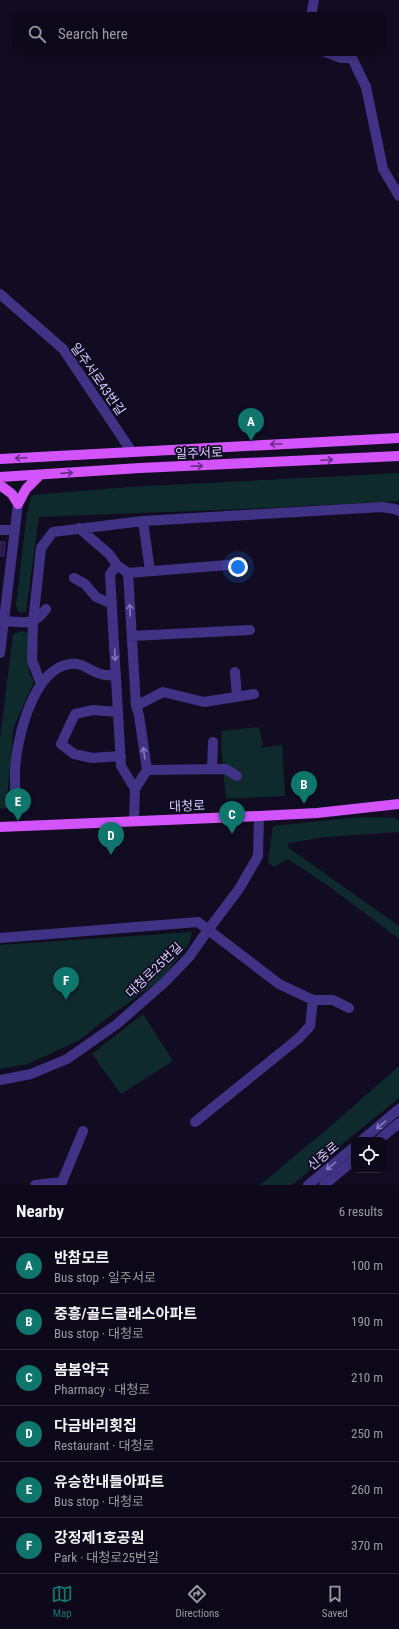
<!DOCTYPE html>
<meta charset="utf-8">
<style>
:root{--surface:#0e091a;--page:#1c1727;--text:#f1f3f6;--muted:#9b9aa2;--line:#2e2a39;--accent:#0f766e}
body{margin:0;font-family:"Roboto Condensed","Noto Sans KR",sans-serif;background:var(--page);color:var(--text)}
.controls{position:absolute;right:12px;bottom:12px;display:grid;overflow:hidden;border-radius:8px;box-shadow:0 2px 6px #0003}
.controls button{width:36px;height:36px;display:grid;place-items:center;padding:0;border:0;border-bottom:1px solid var(--line);background:var(--surface);color:var(--text);font:20px sans-serif}
.you{position:absolute;left:238px;top:567px;width:14px;height:14px;margin:-10px;border:3px solid #fff;border-radius:50%;background:#1a73e8;box-shadow:0 0 0 6px #1a73e833}
.badge{display:grid;place-items:center;width:26px;height:26px;border-radius:50%;background:var(--accent);color:#fff;font-size:13px;font-weight:700}
.pin{position:absolute;translate:-50% -33px;filter:drop-shadow(0 1px 2px #0008)}
.pin::after{content:'';position:absolute;top:21px;width:14px;height:12px;background:inherit;clip-path:polygon(0 0,100% 0,50% 100%)}
.list{margin:0;padding:0;list-style:none}
h2{display:flex;justify-content:space-between;align-items:center;height:52px;margin:0;padding:0 16px;font-size:17px}
h2 small{font-size:13px;font-weight:400;color:var(--muted)}
.list li{display:grid;grid-template-columns:26px 1fr auto;gap:12px;align-items:center;box-sizing:border-box;height:56px;padding:0 16px;border-top:1px solid var(--line)}
.list b{display:block;font-size:15px;white-space:nowrap}
.list p{margin:0;font-size:13px;white-space:nowrap;color:var(--muted)}
.list em{font-size:13px;font-style:normal;color:var(--muted)}
.icon{flex:none;width:22px;height:22px;fill:none;stroke:currentColor;stroke-width:2;stroke-linecap:round;stroke-linejoin:round}
.map{position:relative;flex:none;width:399px;height:1185px;overflow:hidden}
.search{position:absolute;background:var(--surface);box-shadow:0 2px 6px #0003;left:12px;right:12px;top:12px;height:44px;display:flex;align-items:center;gap:10px;box-sizing:border-box;padding:0 14px;border-radius:12px;color:var(--muted);font-size:15px}
.sheet{height:388px;background:var(--surface)}
nav{display:flex;justify-content:space-around;align-items:center;box-sizing:border-box;height:56px;border-top:1px solid var(--line);background:var(--surface);font-size:11px;color:var(--muted)}
nav a{display:grid;justify-items:center;gap:2px}
nav .on{color:var(--accent)}
.map>svg:first-child{display:block}
</style>
<div class="map">
<svg width="399" height="1185" viewBox="0 0 399 1185">
<rect width="100%" height="100%" fill="#120c22"/>
<path fill="#0e2a2d" d="M399,473v28l-132,7 -228,9 -13,95h-7l-3,-6 10,-87 5,-23 2,-1 96,-8z
M21,631l6,1 2,5v35l5,10 -20,44 -8,83 -6,-1v-69l13,-105z
M259,727l4,18 -5,3 24,-3 3,51 -59,3 -5,-54 1,-14z
M360,817l35,1 4,3v11l-74,5 -37,6 1,5 110,78v13l-69,-52 -42,-28 -14,8 -6,-5 5,-36z
M192,932l-3,12 -27,35 -59,42 -23,19 -52,24 -28,5v-124z
M143,1014l30,47 -52,33 -29,-40z
M399,1066v32l-107,87h-32l72,-60z"/>
<path fill="#251645" stroke="#3e2673" d="M0,542h5l-1,14h-4z"/>
<g fill="none" stroke-linecap="round" stroke-linejoin="round">
<path stroke="#403385" stroke-width="10" d="M311,16l3,-16
M325,52l16,6h11l14,29 17,82 16,27
M0,294l63,55 69,103
M143,521l7,50
M79,528l30,26 8,11
M0,530h15
M128,573l112,-9
M74,578l11,6 11,13 16,7
M4,621c20,1 29,6 42,-12
M132,636l118,-6
M0,653l18,-149
M235,672l2,25
M41,684l-9,-24 1,-38 8,-74 12,-16 90,-11 239,-14 13,2 4,2
M136,706l27,-14 41,10 50,-8
M118,712l-25,-2 -18,4 -14,30 13,10 18,4 29,-2
M212,769l1,-27
M147,770l79,-1 11,7
M15,797c0,-10 0,-19 0,-28 2,-31 18,-100 55,-105 13,-2 19,7 31,10 5,2 10,1 15,1
M134,821l1,-32 12,-19 -8,-55 -3,-9 -8,-133 -11,-8 -7,9 11,192 14,23
M0,938l198,-16 81,62 34,16h20l16,8
M0,1080l31,-6 36,-15 50,-35 48,-42 24,-25 19,-27 31,-41 19,-33 1,-40
M195,1122l104,-84 11,-12 3,-26
M362,1140l37,-31
M379,1140l20,-17
M35,1185l27,-3 21,-51
M308,1185l46,-38
M324,1185l30,-25"/>
<path stroke="#d354ff" stroke-width="10" d="M0,459l399,-21
M0,477l140,-9 259,-12
M0,485l12,9 6,10
M18,504l8,-15 14,-14
M0,827l259,-11 58,-3 82,-9"/>
</g>
<defs><path id="oneway-shaft" d="M-6 0H5M1.5-3L5.5 0L1.5 3" fill="none" stroke-width="1.6" stroke-linecap="round" stroke-linejoin="round"/></defs>
<g stroke="#692c85">
<use href="#oneway-shaft" transform="translate(276 444) rotate(177)"/>
<use href="#oneway-shaft" transform="translate(21 458) rotate(177)"/>
<use href="#oneway-shaft" transform="translate(327 460) rotate(-3)"/>
<use href="#oneway-shaft" transform="translate(197 466) rotate(-2)"/>
<use href="#oneway-shaft" transform="translate(67 473) rotate(-4)"/>
</g>
<g stroke="#8578bc">
<use href="#oneway-shaft" transform="translate(130 610) rotate(-93)"/>
<use href="#oneway-shaft" transform="translate(115 655) rotate(87)"/>
<use href="#oneway-shaft" transform="translate(144 753) rotate(-98)"/>
<use href="#oneway-shaft" transform="translate(381 1125) rotate(140)"/>
<use href="#oneway-shaft" transform="translate(331 1166) rotate(140)"/>
</g>
<g text-anchor="middle" dominant-baseline="central" stroke-width="3.5" stroke-linejoin="round" paint-order="stroke">
<g font-size="13" fill="#d9cdff" stroke="#120c22">
<text transform="translate(98 379) rotate(55)">일주서로43번길</text>
<text transform="translate(199 453) rotate(-2)">일주서로</text>
<text transform="translate(187 806) rotate(-2)">대청로</text>
<text transform="translate(154 970) rotate(-44)">대청로25번길</text>
<text transform="translate(323 1156) rotate(-40)">신중로</text>
</g>
</g>
</svg>
<div class="controls">
<button><svg class="icon" aria-label="locate" viewBox="0 0 24 24"><circle cx="12" cy="12" r="6"/><path d="M12 2v4M12 18v4M2 12h4M18 12h4"/></svg></button>
</div>
<div class="you"></div>
<div class="pin badge" style="left:251px;top:441px">A</div>
<div class="pin badge" style="left:304px;top:804px">B</div>
<div class="pin badge" style="left:232px;top:834px">C</div>
<div class="pin badge" style="left:111px;top:855px">D</div>
<div class="pin badge" style="left:18px;top:821px">E</div>
<div class="pin badge" style="left:66px;top:1000px">F</div>
<div class="search"><svg class="icon" aria-label="search" viewBox="0 0 24 24"><circle cx="10" cy="10" r="6"/><path d="M15 15l6 6"/></svg>Search here</div>
</div>
<section class="sheet">
<h2>Nearby<small>6 results</small></h2>
<ul class="list">
<li><span class="badge">A</span><div><b>반참모르</b><p>Bus stop · 일주서로</p></div><em>100 m</em></li>
<li><span class="badge">B</span><div><b>중흥/골드클래스아파트</b><p>Bus stop · 대청로</p></div><em>190 m</em></li>
<li><span class="badge">C</span><div><b>봄봄약국</b><p>Pharmacy · 대청로</p></div><em>210 m</em></li>
<li><span class="badge">D</span><div><b>다금바리횟집</b><p>Restaurant · 대청로</p></div><em>250 m</em></li>
<li><span class="badge">E</span><div><b>유승한내들아파트</b><p>Bus stop · 대청로</p></div><em>260 m</em></li>
<li><span class="badge">F</span><div><b>강정제1호공원</b><p>Park · 대청로25번길</p></div><em>370 m</em></li>
</ul>
</section>
<nav>
<a class="on"><svg class="icon" aria-label="map" viewBox="0 0 24 24"><path d="M3 6l6-2 6 2 6-2v14l-6 2-6-2-6 2zM9 4v14M15 6v14"/></svg>Map</a>
<a><svg class="icon" aria-label="directions" viewBox="0 0 24 24"><path d="M12 3l9 9-9 9-9-9zM9 14v-3h6M13 9l2 2-2 2"/></svg>Directions</a>
<a><svg class="icon" aria-label="saved" viewBox="0 0 24 24"><path d="M7 4h10v16l-5-4-5 4z"/></svg>Saved</a>
</nav>
